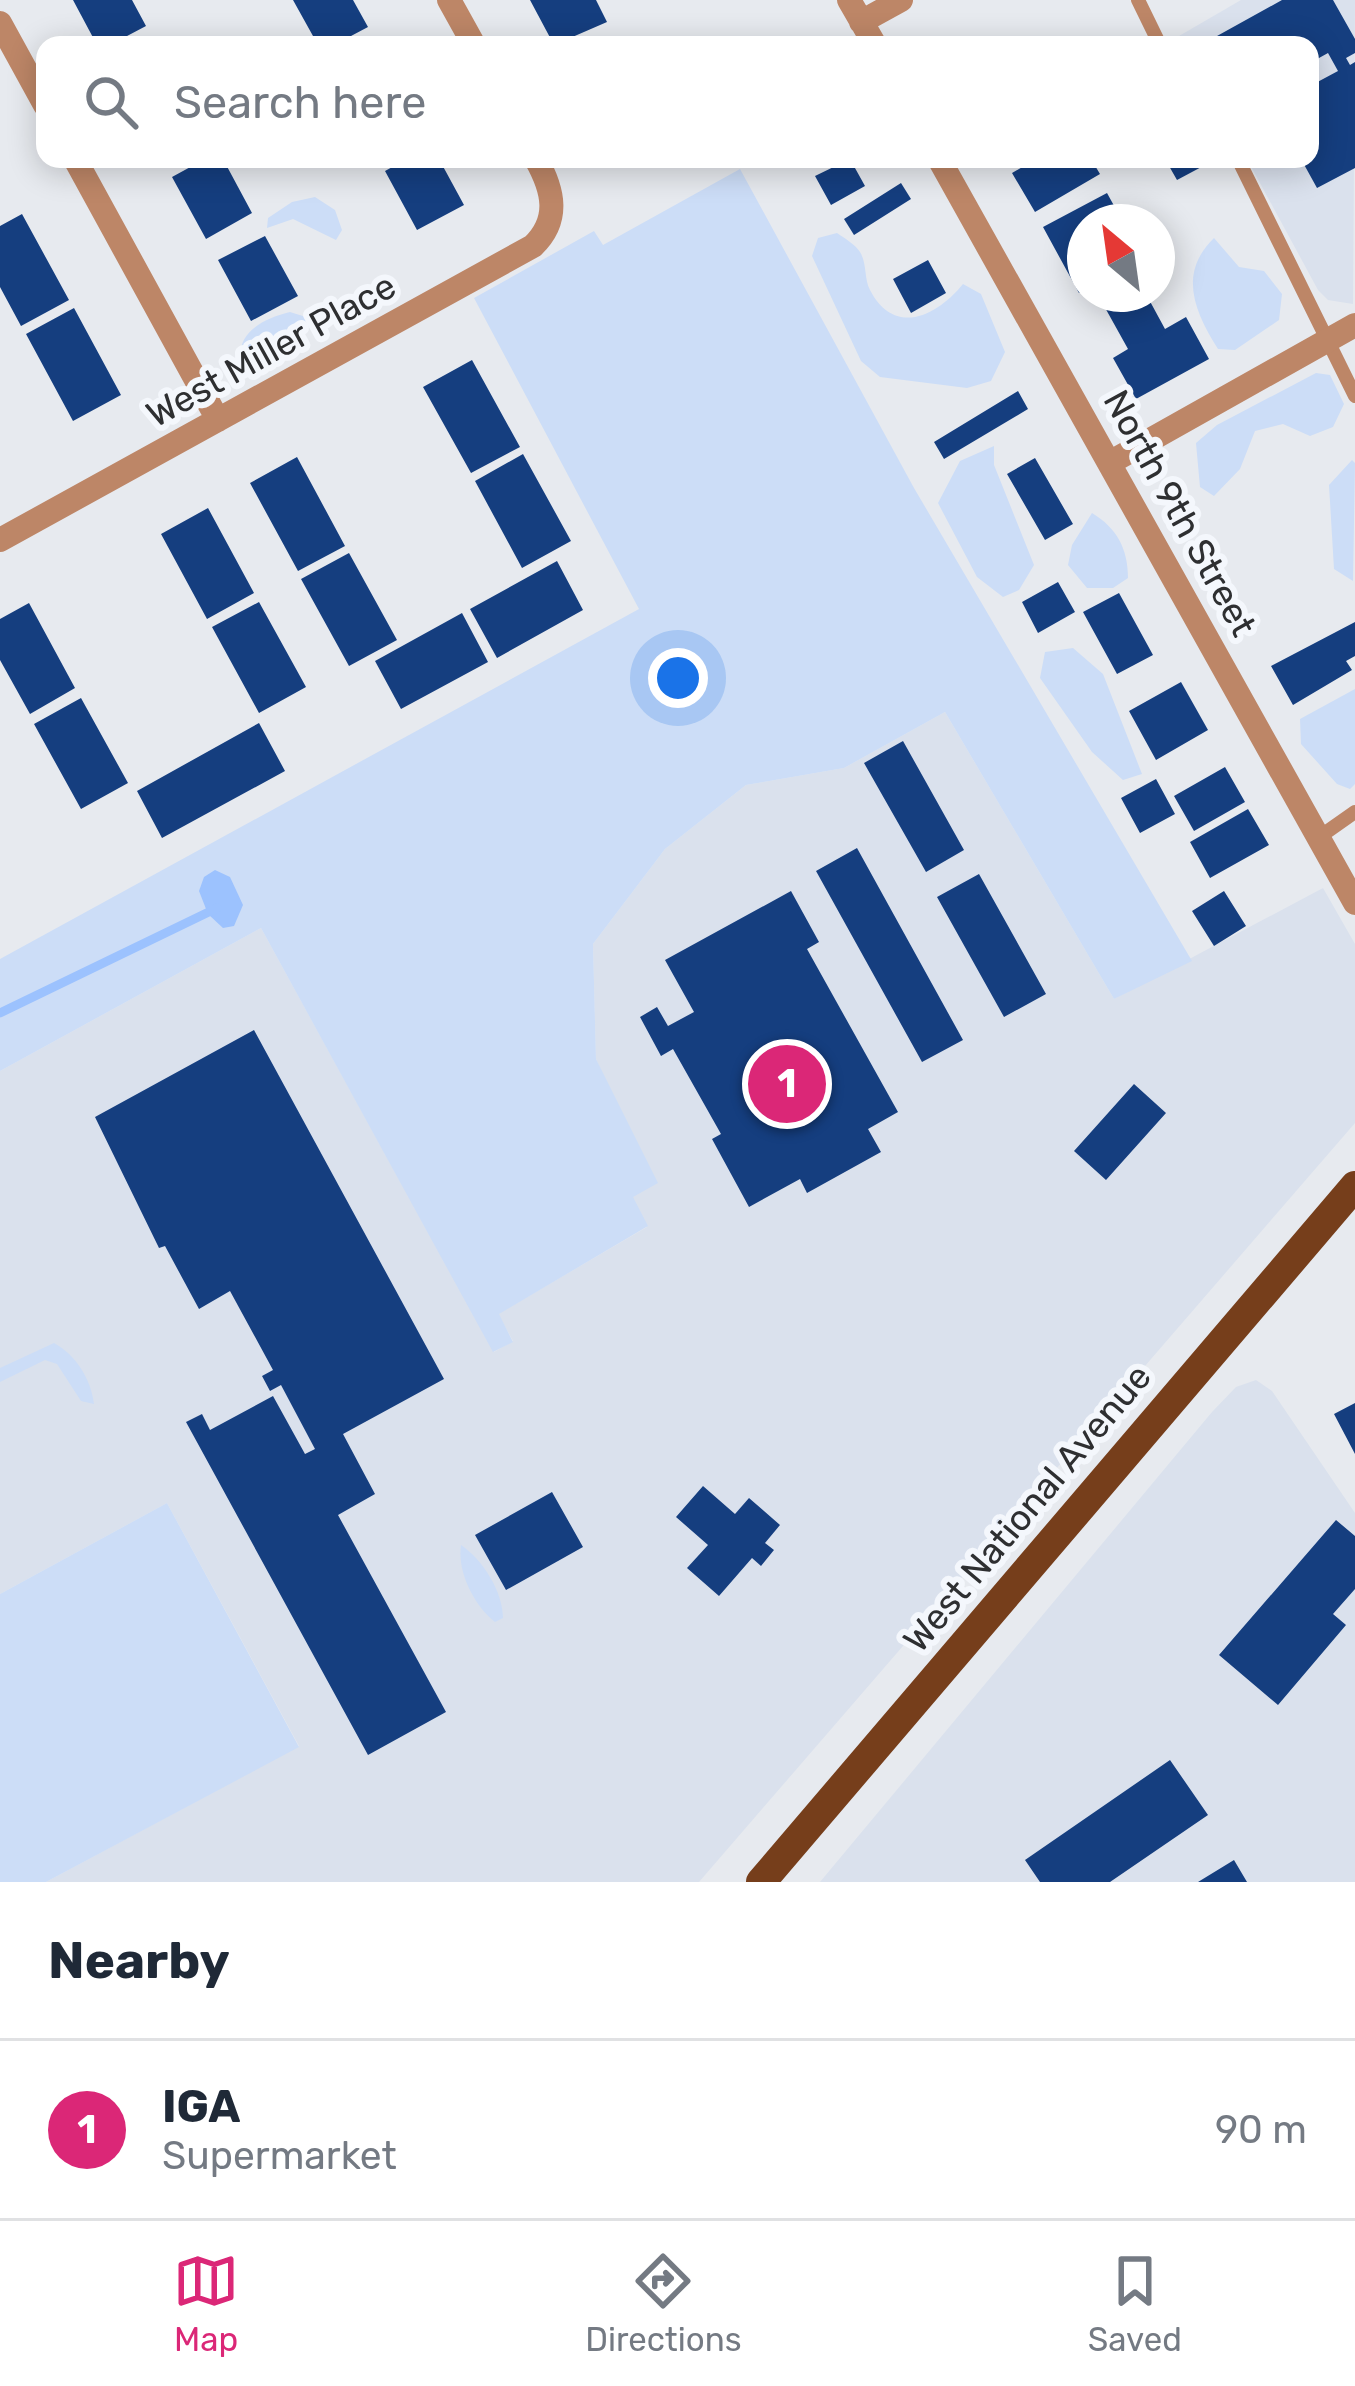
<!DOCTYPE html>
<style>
:root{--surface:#fff;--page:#f2f2f3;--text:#1f2937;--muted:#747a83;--line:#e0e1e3;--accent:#db2777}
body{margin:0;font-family:Rubik,sans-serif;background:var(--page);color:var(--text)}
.compass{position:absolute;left:1067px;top:204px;width:108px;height:108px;border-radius:50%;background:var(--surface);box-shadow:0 6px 30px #0003;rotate:331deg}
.you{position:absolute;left:678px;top:678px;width:42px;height:42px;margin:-30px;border:9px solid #fff;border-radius:50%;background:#1a73e8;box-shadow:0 0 0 18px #1a73e833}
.badge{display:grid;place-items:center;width:78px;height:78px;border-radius:50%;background:var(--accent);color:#fff;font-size:39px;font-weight:700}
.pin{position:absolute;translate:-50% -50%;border:6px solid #fff;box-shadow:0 3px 12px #0006}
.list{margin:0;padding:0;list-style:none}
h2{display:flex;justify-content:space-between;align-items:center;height:156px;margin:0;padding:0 48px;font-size:51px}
h2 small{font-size:39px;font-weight:400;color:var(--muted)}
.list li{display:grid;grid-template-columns:78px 1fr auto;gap:36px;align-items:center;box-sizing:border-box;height:180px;padding:0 48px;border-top:3px solid var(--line)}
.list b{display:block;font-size:45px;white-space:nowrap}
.list p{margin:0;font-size:39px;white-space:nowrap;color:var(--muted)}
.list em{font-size:39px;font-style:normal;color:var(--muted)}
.icon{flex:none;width:66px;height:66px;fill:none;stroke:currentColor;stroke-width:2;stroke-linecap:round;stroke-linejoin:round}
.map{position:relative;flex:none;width:1355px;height:1882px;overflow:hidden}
.search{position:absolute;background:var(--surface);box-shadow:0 6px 30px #0003;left:36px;right:36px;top:36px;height:132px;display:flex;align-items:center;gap:30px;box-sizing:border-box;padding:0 42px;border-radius:24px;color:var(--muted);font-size:45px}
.sheet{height:336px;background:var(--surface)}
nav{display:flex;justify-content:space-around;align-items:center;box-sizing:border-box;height:168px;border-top:3px solid var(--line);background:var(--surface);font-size:33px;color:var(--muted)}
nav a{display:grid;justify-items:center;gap:6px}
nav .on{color:var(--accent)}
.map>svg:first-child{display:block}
</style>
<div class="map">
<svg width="1355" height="1882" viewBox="0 0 1355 1882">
<rect width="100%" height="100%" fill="#e7eaef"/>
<path fill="#dae1ed" d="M1241,0h114l-2,304 -25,-4 -10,-10 -71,-131h63v-114l-143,-2z
M945,712l169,287 209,-111 32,56v179l-656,759h-653l253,-136 -132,-243 -167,91v-523l261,-143 233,424 19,-11 -15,-27 149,-87 -15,-30 -14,-87 -22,-51 -3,-115 72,-95 81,-64 98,-17z
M1256,1380l16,11 83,122v369h-535l392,-470 24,-25z"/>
<path fill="#ccddf7" d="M740,169l174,319 278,473 -78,38 -169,-287 -101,56 -98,17 -81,64 -72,95 3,115 62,124 -25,14 15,29 -149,88 14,28 -20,10 -232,-424 -261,143v-112l639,-350 -165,-311 120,-67 9,14z
M315,197l20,13 7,20 -6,10 -43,-21 -26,9 1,-10 24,-16z
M837,233c7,5 19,12 23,19 7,11 4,27 10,38 25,48 68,25 93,-6l18,10 24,58 -14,29 -24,7 -87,-11 -19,-16 -49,-105 6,-18z
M1214,238l25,29 25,4 18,23 -3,26 -44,30 -17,-1c-24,-38 -40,-76 -4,-111z
M290,312l16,5 -2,20 -39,21h-25c-1,-28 26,-40 50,-46z
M1316,373l14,2 14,29 -11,23 -23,9 -27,-12 -28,7 -15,38 -26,27 -14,-9 -4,-44 21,-18z
M994,446v19l40,100 -15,25 -16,7 -26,-20 -39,-74 22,-42z
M1352,460l3,3 -2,118 -19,-12 -5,-84z
M1092,513c25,15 36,36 36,65l-15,10h-26l-19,-23 4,-20z
M1073,648l30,26 39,100 -19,6 -31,-28 -52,-74 5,-26z
M1355,689v95l-5,5 -13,-5 -36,-40 -1,-25z
M54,1343c22,12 37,36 40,61l-13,-3 -24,-37 -12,-4 -45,22v-14z
M167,1503l132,244 -253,135h-46v-288z
M461,1545c22,15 42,47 42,73l-8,4c-21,-17 -38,-50 -34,-77z"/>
<path fill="#9cc2fe" d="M215,870l15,7 13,28 -9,21 -11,2 -15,-14 -9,-23 5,-14z"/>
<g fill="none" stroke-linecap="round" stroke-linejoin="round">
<path stroke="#9cc2fe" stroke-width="9" d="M0,1013l217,-105"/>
</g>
<path fill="#153e7f" d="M73,0h59l14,26 -36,19h-13z
M293,0h60l15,27 -34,18h-16z
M530,0h66l11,22 -53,23z
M1282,0h51l22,39v14l-9,5 4,7 5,-3v106l-38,20 -16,-29h9v-73l28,-15 -10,-18 -18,10v-18l-102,-4z
M205,159h18l29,54 -46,26 -34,-62z
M407,159h32l25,46 -47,25 -32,-59z
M850,159l15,27 -34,19 -16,-29z
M1036,159h55l9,15 -65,38 -23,-39z
M1165,159h39l3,5 -30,16z
M901,183l10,16 -57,36 -10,-16z
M1107,193l16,29h-38v68l-6,3 -36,-66z
M22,214l47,86 -48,26 -21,-39v-61z
M265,236l33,60 -47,25 -33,-61z
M928,260l18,33 -35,20 -18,-34z
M1120,294h26l19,35 21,-12 23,42 -73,40 -23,-41 15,-9 -25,-45z
M74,308l47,87 -48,26 -47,-87z
M472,360l48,87 -49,26 -48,-86z
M1018,391l10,18 -84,50 -10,-17z
M523,454l48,87 -49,27 -47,-87z
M297,457l48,89 -47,25 -48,-88z
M1035,458l38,66 -28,16 -38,-66z
M208,508l46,85 -47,26 -46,-85z
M349,553l48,87 -48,26 -48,-87z
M557,561l26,49 -86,48 -27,-49z
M1058,582l17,30 -37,21 -16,-31z
M1119,593l34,62 -36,19 -34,-62z
M259,602l47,85 -47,26 -47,-86z
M29,603l46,85 -45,26 -30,-54v-41z
M462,613l26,49 -87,47 -26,-48z
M1355,622v34l-9,5 6,9 -59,35 -22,-39z
M1181,682l27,48 -52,30 -27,-49z
M81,698l47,85 -47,26 -47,-85z
M259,723l26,48 -123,67 -25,-47z
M903,741l61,109 -38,22 -62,-109z
M1225,767l20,35 -51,29 -20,-35z
M1156,779l19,35 -35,19 -19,-35z
M1248,809l21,36 -59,33 -20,-36z
M857,848l106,192 -41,22 -106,-191z
M979,874l67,120 -42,23 -67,-120z
M791,891l28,51 -12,7 91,163 -30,17 13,23 -74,41 -7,-14 -51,28 -37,-68 9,-5 -48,-85 -12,7 -21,-39 17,-10 11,19 26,-14 -29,-52z
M1224,891l22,35 -32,20 -22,-35z
M254,1030l190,349 -101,55 32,60 -37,21 108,197 -78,43 -182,-333 16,-8 8,16 63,-34 32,58 10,-5 -34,-64 -11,6 -8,-15 11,-6 -43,-79 -31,18 -34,-63 -6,2 -64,-131z
M1134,1084l32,29 -60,67 -32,-29z
M1355,1403v51l-21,-40z
M703,1486l32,28 14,-16 31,27 -15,18 9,7 -13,16 -9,-8 -33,38 -32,-28 21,-23 -32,-28z
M552,1492l31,55 -77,43 -31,-55z
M1336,1520l19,16v53l-22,25 13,11 -68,80 -59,-50z
M1170,1760l38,55 -98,67h-70l-15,-22z
M1234,1860l13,22h-49z"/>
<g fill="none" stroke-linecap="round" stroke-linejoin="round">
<path stroke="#bd8667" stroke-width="14" d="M1138,0l22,45
M1238,159l117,237
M1318,838l37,-26"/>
<path stroke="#bd8667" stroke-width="24" d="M449,0l25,45
M849,0l26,45
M861,22l40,-22
M0,23l45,82
M75,159l143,261
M939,159l416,744
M1111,462l244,-137
M0,540l533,-294c27,-26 21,-55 3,-87"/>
<path stroke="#763e1b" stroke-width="30" d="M761,1882l594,-696"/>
</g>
<g text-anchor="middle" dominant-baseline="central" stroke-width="12" stroke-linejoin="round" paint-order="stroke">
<g font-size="36" fill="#2e2f31" stroke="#f4f7fc">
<text transform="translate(271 350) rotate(-29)">West Miller Place</text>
<text transform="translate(1180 513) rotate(61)">North 9th Street</text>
<text transform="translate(1027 1508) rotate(-50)">West National Avenue</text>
</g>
</g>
</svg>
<svg class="compass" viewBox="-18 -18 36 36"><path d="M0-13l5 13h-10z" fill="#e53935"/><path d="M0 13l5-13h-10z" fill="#747a83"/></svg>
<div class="you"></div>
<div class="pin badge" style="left:787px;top:1084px">1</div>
<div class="search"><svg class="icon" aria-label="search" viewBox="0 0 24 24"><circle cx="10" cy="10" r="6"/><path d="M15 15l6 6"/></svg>Search here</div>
</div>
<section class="sheet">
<h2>Nearby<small></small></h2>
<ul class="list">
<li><span class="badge">1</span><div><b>IGA</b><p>Supermarket</p></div><em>90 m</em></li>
</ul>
</section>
<nav>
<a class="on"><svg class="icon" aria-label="map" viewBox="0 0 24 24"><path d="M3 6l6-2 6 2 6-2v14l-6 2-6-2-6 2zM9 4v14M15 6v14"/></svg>Map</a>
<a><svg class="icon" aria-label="directions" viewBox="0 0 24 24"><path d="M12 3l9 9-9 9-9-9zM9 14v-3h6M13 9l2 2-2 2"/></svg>Directions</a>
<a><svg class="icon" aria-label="saved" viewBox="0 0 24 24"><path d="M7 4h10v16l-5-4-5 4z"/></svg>Saved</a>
</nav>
